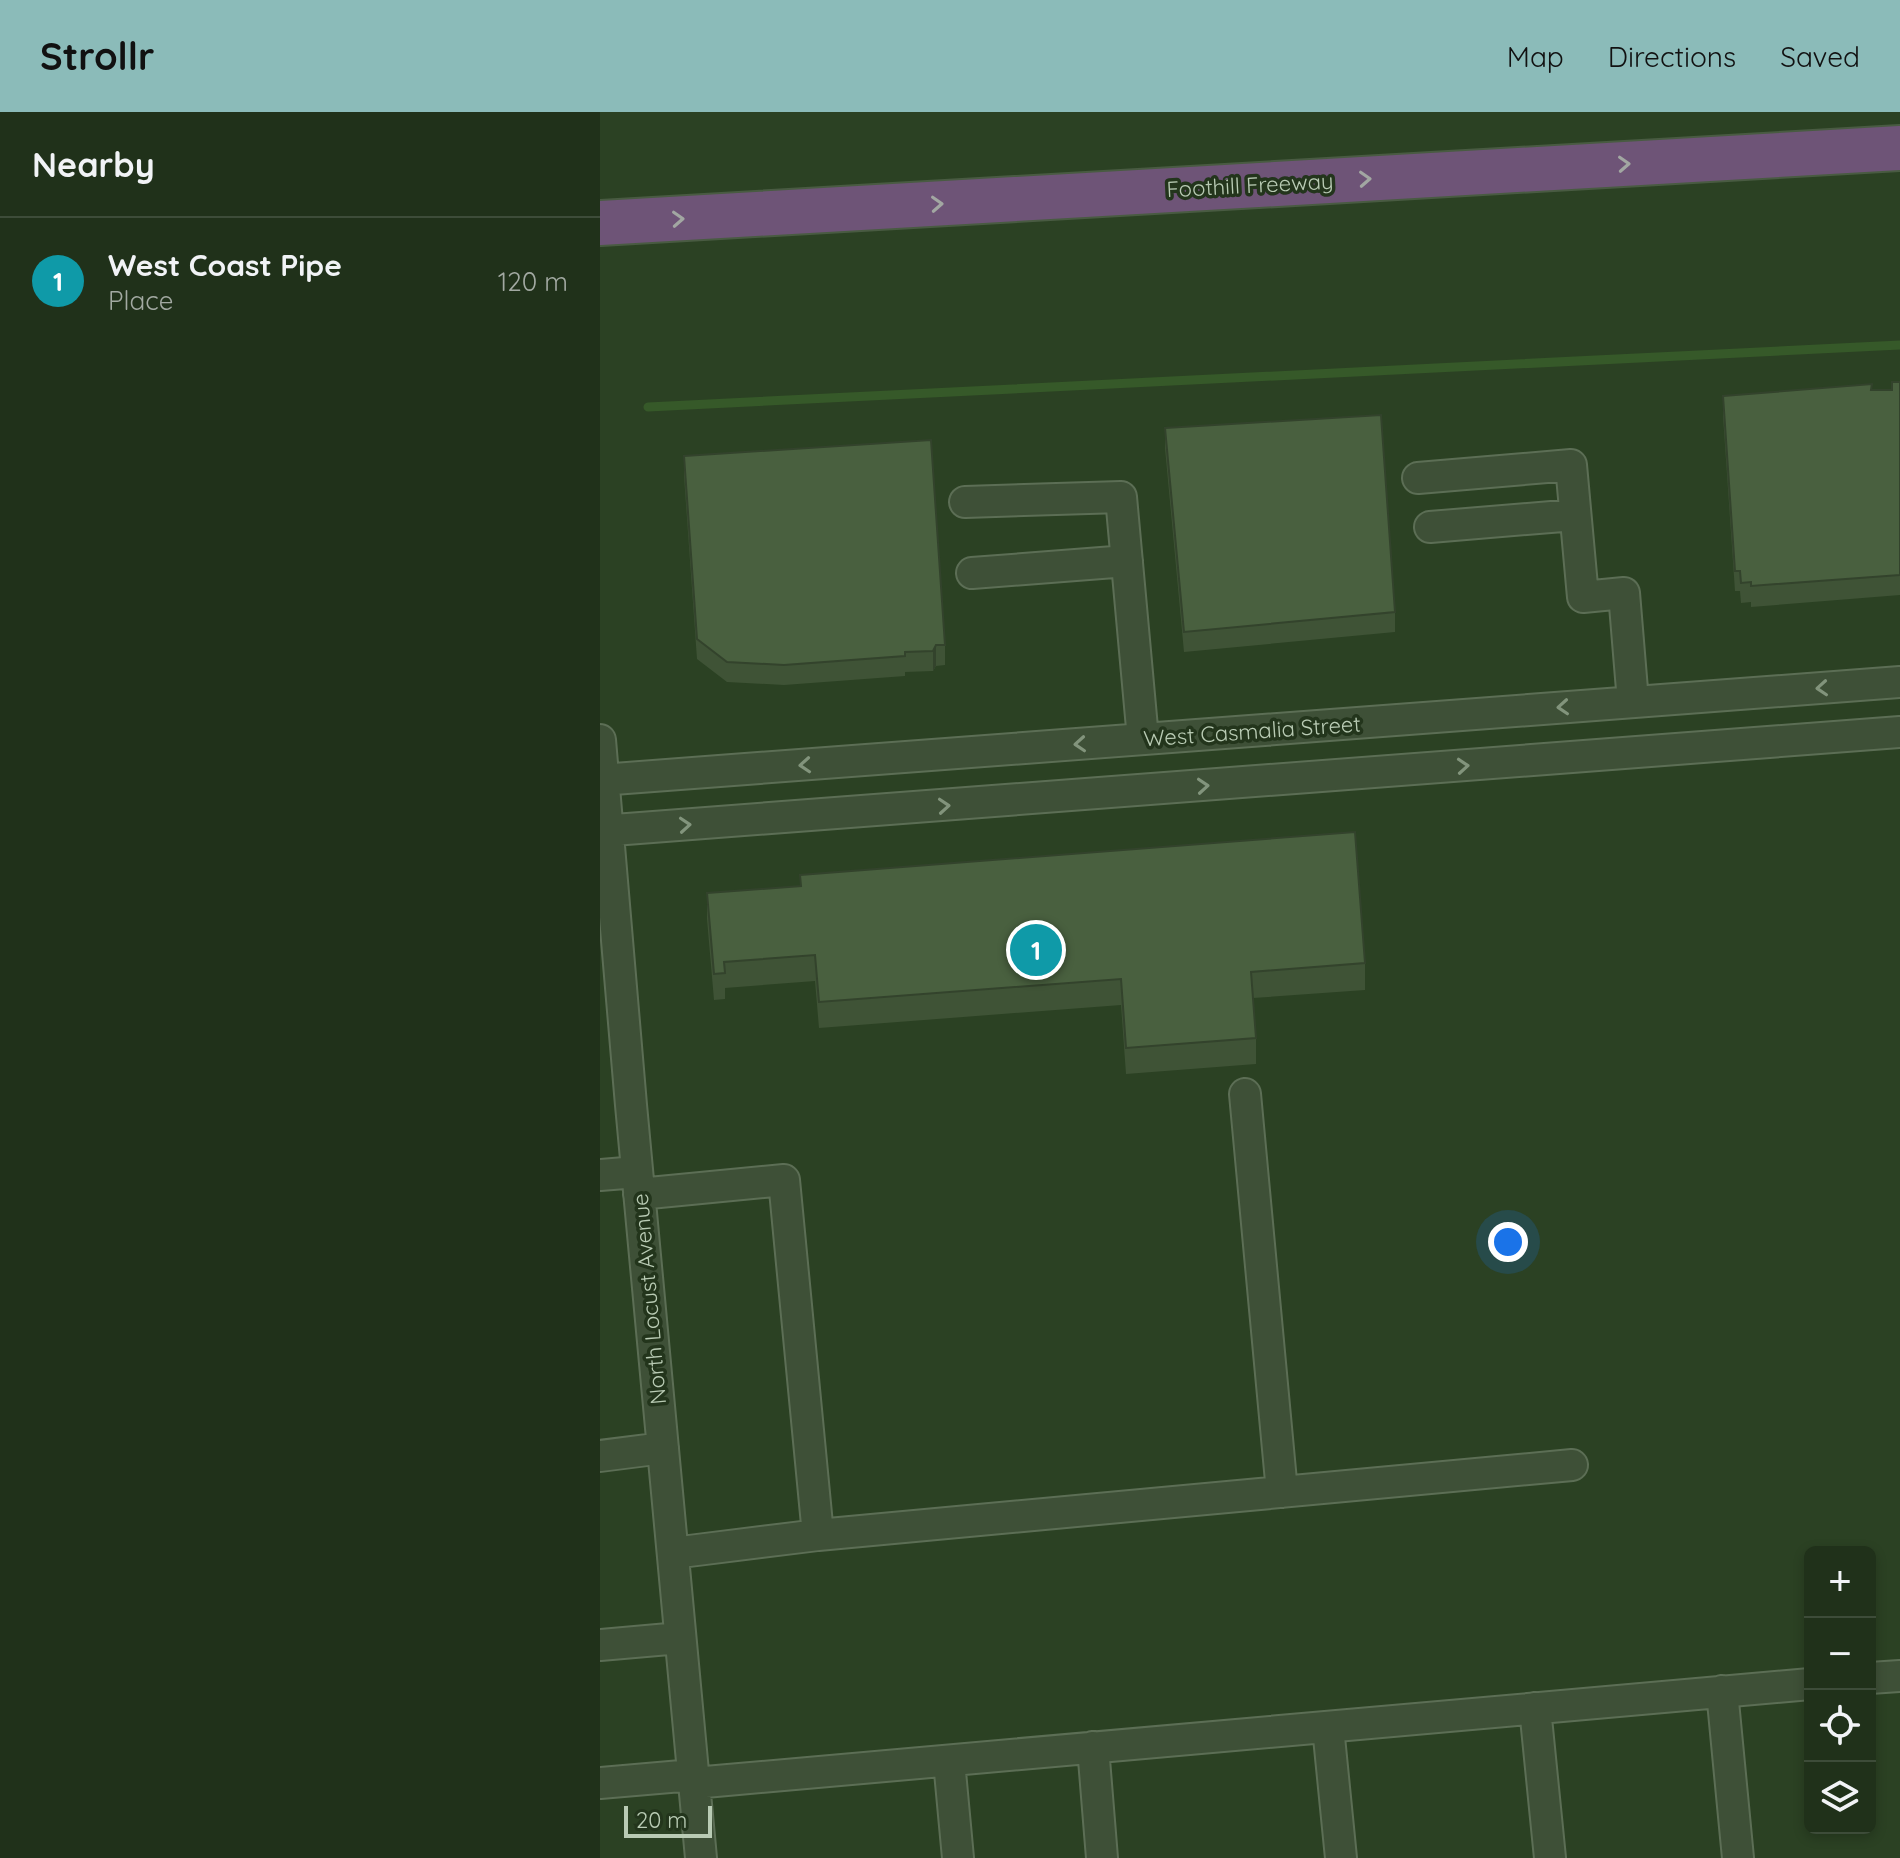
<!DOCTYPE html>
<meta charset="utf-8">
<style>
:root{--surface:#20311a;--page:#283923;--text:#f1f3f6;--muted:#a2a9a2;--line:#3d4c39;--accent:#8bbbb9}
body{margin:0;font-family:Quicksand,sans-serif;background:var(--page);color:var(--text)}
.controls{position:absolute;right:24px;bottom:24px;display:grid;overflow:hidden;border-radius:12px;box-shadow:0 4px 12px #0003}
.controls button{width:72px;height:72px;display:grid;place-items:center;padding:0;border:0;border-bottom:2px solid var(--line);background:var(--surface);color:var(--text);font:40px sans-serif}
.scale{position:absolute;left:24px;bottom:20px;width:88px;box-sizing:border-box;padding-left:8px;border:4px solid #b9cbb4;border-top:0;font-size:22px;line-height:28px;white-space:nowrap;color:#b9cbb4;-webkit-text-stroke:6px #23351c;paint-order:stroke}
.you{position:absolute;left:908px;top:1130px;width:28px;height:28px;margin:-20px;border:6px solid #fff;border-radius:50%;background:#1a73e8;box-shadow:0 0 0 12px #1a73e833}
.badge{display:grid;place-items:center;width:52px;height:52px;border-radius:50%;background:var(--accent);color:#fff;font-size:26px;font-weight:700}
.pin{position:absolute;translate:-50% -50%;border:4px solid #fff;box-shadow:0 2px 8px #0006}
.list{margin:0;padding:0;list-style:none}
h2{display:flex;justify-content:space-between;align-items:center;height:104px;margin:0;padding:0 32px;font-size:34px}
h2 small{font-size:26px;font-weight:400;color:var(--muted)}
.list li{display:grid;grid-template-columns:52px 1fr auto;gap:24px;align-items:center;box-sizing:border-box;height:128px;padding:0 32px;border-top:2px solid var(--line)}
.list b{display:block;font-size:30px;white-space:nowrap}
.list p{margin:0;font-size:26px;white-space:nowrap;color:var(--muted)}
.list em{font-size:26px;font-style:normal;color:var(--muted)}
.icon{flex:none;width:44px;height:44px;fill:none;stroke:currentColor;stroke-width:2;stroke-linecap:round;stroke-linejoin:round}
.map{position:relative;flex:none;width:1300px;height:1746px;overflow:hidden}
header{display:flex;align-items:center;gap:48px;box-sizing:border-box;height:112px;padding:0 40px;background:var(--accent);color:#111}
header strong{font-size:38px}
nav{display:flex;gap:44px;margin-inline-start:auto;font-size:28px}
main{display:flex}
aside{flex:1;background:var(--surface)}
.map>svg:first-child{display:block}
</style>
<header>
<strong>Strollr</strong>
<nav><a>Map</a><a>Directions</a><a>Saved</a></nav>
</header>
<main>
<aside>
<h2>Nearby<small></small></h2>
<ul class="list">
<li><span class="badge" style="background:#0f9aa8">1</span><div><b>West Coast Pipe</b><p>Place</p></div><em>120 m</em></li>
</ul>
</aside>
<div class="map">
<svg width="1300" height="1746" viewBox="0 0 1300 1746">
<rect width="100%" height="100%" fill="#2b4123"/>
<g fill="none" stroke-linecap="round" stroke-linejoin="round">
<path stroke="#365929" stroke-width="9" d="M48,295l1252,-62"/>
<g stroke="#5c6e55" stroke-width="34">
<path id="minor" d="M818,366l153,-13 12,132 41,-4 9,109
M365,390l156,-5 22,242
M830,415l145,-12
M372,461l155,-12
M0,628l31,365 70,753
M0,668l1300,-98
M0,719l1300,-99
M645,982l37,398
M0,1063l37,-3
M39,1082l145,-14 34,355
M0,1344l63,-8
M73,1441l145,-18 754,-70
M0,1533l80,-7
M1270,1566l30,-2
M1122,1579l16,167
M935,1596l15,150
M728,1615l13,131
M493,1635l9,111
M349,1649l9,97
M0,1671l93,-8
M94,1671l1116,-99"/>
</g>
<g stroke="#495b42" stroke-width="48">
<path id="highway" d="M0,111l1300,-75"/>
</g>
<use href="#minor" stroke="#3e5037" stroke-width="30"/>
<use href="#highway" stroke="#6e5477" stroke-width="44"/>
</g>
<path fill="#3f5336" d="M1300,270v213l-149,12v-5l-10,1 -1,-12h-5l-12,-175v-20l169,-6z
M565,316l230,184v20l-211,20 -19,-204z
M84,344l261,189v20l-9,1 -3,5 -28,1v4l-121,9 -57,-3 -30,-23 -13,-183z
M200,763l565,88v27l-112,8 3,40v26l-130,10 -5,-69 -302,23 -4,-47 -90,7v11l-11,1 -7,-81v-26l93,-7z"/>
<path fill="#33432c" d="M336,533v21l-3,5v-20z"/>
<path fill="#49603f" stroke="#33432c" stroke-width="2" d="M1292,270h8v193l-149,11v-4l-10,1 -1,-12h-5l-12,-175 149,-12 -1,6h21z
M781,303l14,197 -211,20 -19,-204z
M331,328l14,205h-9l-3,6 -28,1v4l-121,9 -57,-3 -30,-23 -13,-183z
M755,720l10,131 -114,9 5,66 -130,10 -5,-69 -302,23 -4,-47 -91,7 1,11 -11,1 -7,-81 94,-7 -1,-11z"/>
<defs><path id="oneway-chevron" d="M-2-3.5L2.5 0L-2 3.5" fill="none" stroke-width="1.6" stroke-linecap="round" stroke-linejoin="round" transform="scale(2)"/></defs>
<g stroke="#a2a7a2">
<use href="#oneway-chevron" transform="translate(1024 52) rotate(-3)"/>
<use href="#oneway-chevron" transform="translate(765 67) rotate(-3)"/>
<use href="#oneway-chevron" transform="translate(337 92) rotate(-3)"/>
<use href="#oneway-chevron" transform="translate(78 107) rotate(-3)"/>
</g>
<g stroke="#82947c">
<use href="#oneway-chevron" transform="translate(1222 576) rotate(176)"/>
<use href="#oneway-chevron" transform="translate(963 595) rotate(176)"/>
<use href="#oneway-chevron" transform="translate(480 632) rotate(176)"/>
<use href="#oneway-chevron" transform="translate(205 653) rotate(176)"/>
<use href="#oneway-chevron" transform="translate(863 654) rotate(-4)"/>
<use href="#oneway-chevron" transform="translate(603 674) rotate(-4)"/>
<use href="#oneway-chevron" transform="translate(344 694) rotate(-4)"/>
<use href="#oneway-chevron" transform="translate(85 713) rotate(-4)"/>
</g>
<g text-anchor="middle" dominant-baseline="central" stroke-width="7" stroke-linejoin="round" paint-order="stroke">
<g font-size="22" fill="#b9cbb4" stroke="#23351c">
<text transform="translate(650 73) rotate(-3)">Foothill Freeway</text>
<text transform="translate(652 619) rotate(-4)">West Casmalia Street</text>
<text transform="translate(49 1187) rotate(-95)">North Locust Avenue</text>
</g>
</g>
</svg>
<div class="controls">
<button>+</button>
<button>−</button>
<button><svg class="icon" aria-label="locate" viewBox="0 0 24 24"><circle cx="12" cy="12" r="6"/><path d="M12 2v4M12 18v4M2 12h4M18 12h4"/></svg></button>
<button><svg class="icon" aria-label="layers" viewBox="0 0 24 24"><path d="M12 4l9 5-9 5-9-5zM3 14l9 5 9-5"/></svg></button>
</div>
<div class="scale">20 m</div>
<div class="you"></div>
<div class="pin badge" style="left:436px;top:838px;background:#0f9aa8">1</div>
</div>
</main>
